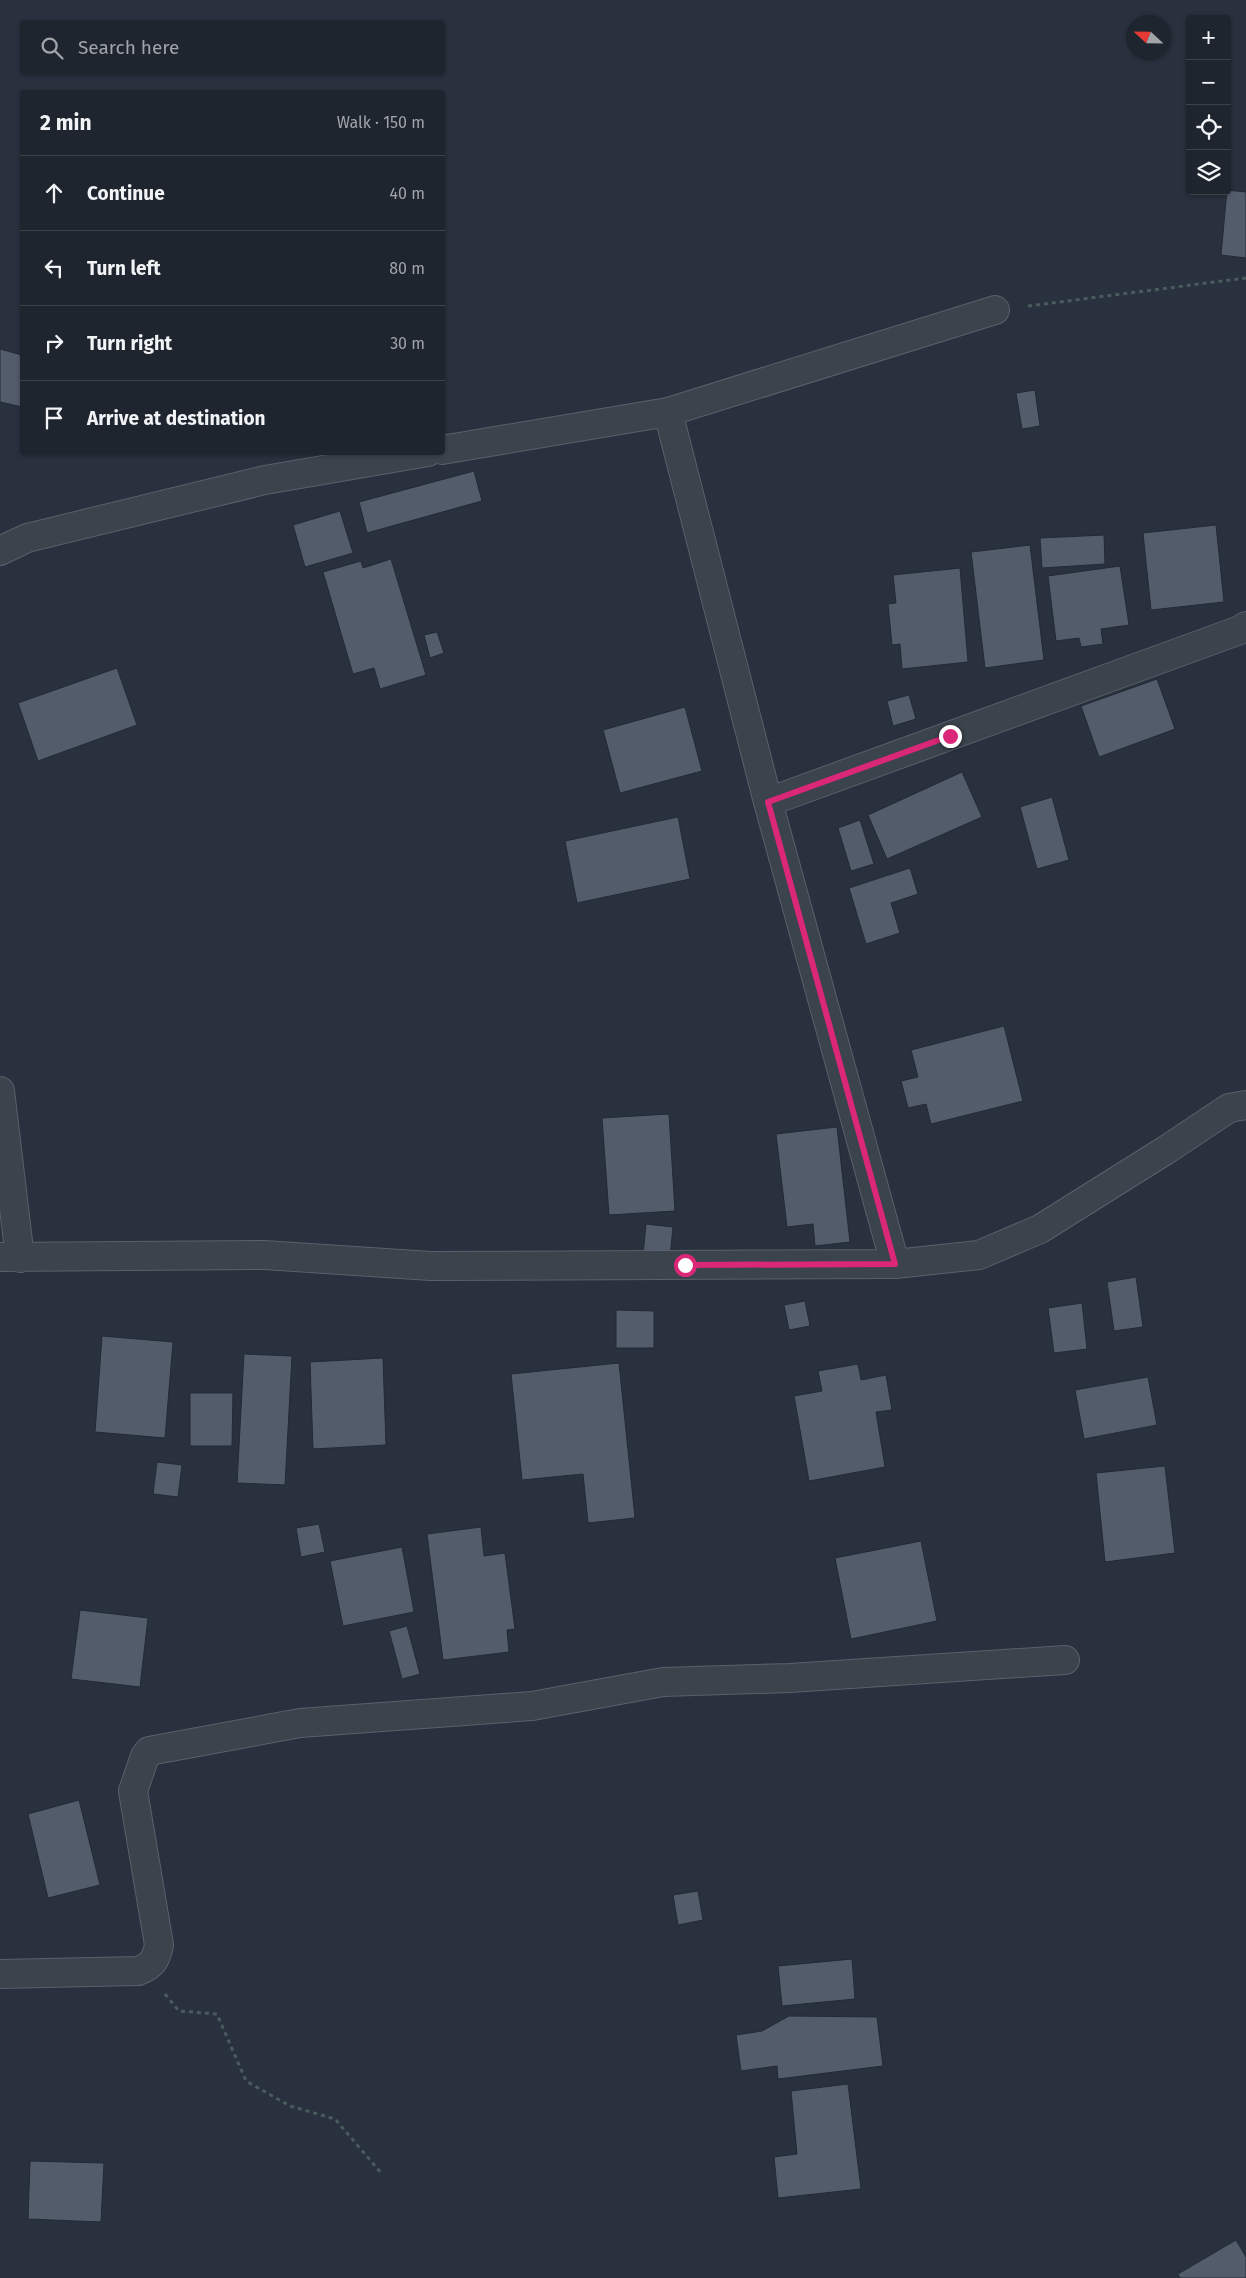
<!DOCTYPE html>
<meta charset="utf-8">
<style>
:root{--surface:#1e252e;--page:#2b313a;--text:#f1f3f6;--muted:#a1a5aa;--line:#3c424a}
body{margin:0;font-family:"Fira Sans",sans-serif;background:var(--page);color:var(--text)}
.controls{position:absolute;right:15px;top:15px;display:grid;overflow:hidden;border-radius:5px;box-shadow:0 1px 4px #0004}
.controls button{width:45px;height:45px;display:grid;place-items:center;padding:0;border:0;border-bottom:1px solid var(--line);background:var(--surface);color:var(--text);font:25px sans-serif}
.compass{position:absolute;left:1126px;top:15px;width:45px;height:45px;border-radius:50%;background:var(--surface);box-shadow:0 1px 4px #0004;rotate:292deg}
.stop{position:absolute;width:15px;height:15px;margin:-11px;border:4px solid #db2777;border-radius:50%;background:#fff}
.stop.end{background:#db2777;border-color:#fff;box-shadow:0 1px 5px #0008}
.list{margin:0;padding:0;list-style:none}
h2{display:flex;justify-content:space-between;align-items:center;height:65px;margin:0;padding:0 20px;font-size:21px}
h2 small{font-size:16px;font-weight:400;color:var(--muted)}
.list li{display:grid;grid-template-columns:32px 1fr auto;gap:15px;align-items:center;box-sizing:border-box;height:75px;padding:0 20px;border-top:1px solid var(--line)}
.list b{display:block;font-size:19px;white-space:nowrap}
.list em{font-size:16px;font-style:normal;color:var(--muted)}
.icon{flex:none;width:28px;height:28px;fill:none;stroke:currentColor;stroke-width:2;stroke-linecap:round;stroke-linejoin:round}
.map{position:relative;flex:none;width:1246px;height:2278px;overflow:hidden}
.search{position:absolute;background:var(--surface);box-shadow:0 1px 4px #0004;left:20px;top:20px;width:425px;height:55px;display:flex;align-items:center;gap:12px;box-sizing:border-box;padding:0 18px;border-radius:5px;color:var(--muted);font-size:19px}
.panel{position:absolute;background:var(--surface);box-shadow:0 1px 4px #0004;left:20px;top:90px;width:425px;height:365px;border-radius:5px}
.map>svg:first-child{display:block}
</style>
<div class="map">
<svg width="1246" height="2278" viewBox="0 0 1246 2278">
<rect width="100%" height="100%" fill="#28313d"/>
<path fill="#535c6b" stroke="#222a34" d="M1227,190l19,2v66l-25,-3z
M0,349l22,6v52l-22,-5z
M1035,390l5,36 -18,3 -6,-36z
M474,471l8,30 -115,32 -8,-31z
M340,511l13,42 -48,14 -12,-42z
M1216,525l8,77 -73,8 -8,-77z
M1104,535l1,29 -63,4 -2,-30z
M1030,545l14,115 -59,8 -14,-116z
M391,559l35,116 -46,14 -6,-21 -21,6 -30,-102 38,-11 2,7z
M1120,566l9,59 -28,4 2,15 -22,3 -2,-9 -23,3 -8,-65z
M960,568l8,94 -66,7 -2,-25 -8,1 -4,-41 8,-1 -3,-28z
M437,632l7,21 -14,5 -6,-23z
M117,668l20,57 -99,36 -20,-58z
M1157,679l18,50 -76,28 -18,-51z
M909,695l7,24 -23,7 -6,-25z
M685,707l17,64 -82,22 -17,-63z
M962,772l20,45 -95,42 -19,-44z
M1052,797l17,63 -32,9 -17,-62z
M678,817l12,62 -113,24 -12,-62z
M860,820l14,44 -23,7 -13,-43z
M910,868l8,26 -27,9 9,30 -34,11 -17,-56z
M1004,1026l19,75 -92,23 -5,-20 -18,4 -7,-27 17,-4 -7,-27z
M669,1114l6,97 -66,4 -7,-97z
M837,1127l13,115 -35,4 -2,-22 -26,3 -11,-93z
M646,1224l27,3 -3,31 -27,-3z
M1136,1277l7,50 -29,4 -7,-49z
M805,1301l5,25 -21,4 -5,-25z
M1082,1303l5,46 -33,4 -6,-45z
M616,1310l38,1v37h-38z
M102,1336l71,6 -8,96 -70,-6z
M244,1354l48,2 -7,129 -48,-2z
M383,1358l3,87 -73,4 -3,-87z
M619,1363l16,155 -47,5 -5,-49 -61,6 -11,-106z
M858,1364l3,16 25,-5 6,35 -16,2 9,55 -76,14 -15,-85 28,-5 -4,-20z
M1148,1377l9,48 -73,14 -9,-49z
M190,1393h43l-1,53h-42z
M157,1462l25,3 -4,32 -25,-3z
M1165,1466l10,87 -70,9 -9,-89z
M319,1524l6,28 -24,5 -5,-29z
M481,1527l3,29 21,-3 10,76 -8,1 2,22 -66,8 -16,-126z
M921,1541l16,80 -86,18 -16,-81z
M402,1547l12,65 -71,14 -13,-65z
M80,1610l68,8 -8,69 -69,-8z
M407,1626l13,48 -18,5 -13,-48z
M79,1800l21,85 -52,13 -20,-84z
M698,1891l5,29 -25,5 -5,-30z
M852,1959l3,40 -73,7 -4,-40z
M789,2016l88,1 6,49 -105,13 -1,-13 -36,5 -5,-36 26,-4z
M848,2084l13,105 -83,9 -4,-41 23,-3 -6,-63z
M30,2161l74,2 -3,59 -73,-3z
M1236,2240l10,17v21h-66l-2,-4z"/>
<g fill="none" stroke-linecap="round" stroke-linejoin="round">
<g stroke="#59616b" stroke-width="30">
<path id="street" d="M668,412l100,390 127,462
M442,450l226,-38 327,-102
M0,551l27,-13 238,-58 163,-28
M768,802l472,-172 6,-4
M0,1091l20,167
M0,1257l264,-2 167,11 464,-2 84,-9 61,-26 126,-79 63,-42 17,-3
M0,1974l138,-3c14,-5 18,-11 21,-26l-26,-154 12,-35 4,-5 151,-28 232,-17 131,-24 127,-4 275,-18"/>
</g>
<path stroke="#4a5b5d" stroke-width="3" stroke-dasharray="4 4" stroke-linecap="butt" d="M1028,306l218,-28
M165,1994l14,17 38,3 29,67 44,25 45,13 47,55"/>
<use href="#street" stroke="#3b434d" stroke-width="28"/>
</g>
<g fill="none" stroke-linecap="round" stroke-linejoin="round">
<path stroke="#db2777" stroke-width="6" d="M685,1265l210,-1 -127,-462 182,-66"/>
</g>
</svg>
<div class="controls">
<button>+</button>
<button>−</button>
<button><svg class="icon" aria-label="locate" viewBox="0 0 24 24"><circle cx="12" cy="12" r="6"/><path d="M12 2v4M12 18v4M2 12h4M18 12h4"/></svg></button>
<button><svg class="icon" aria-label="layers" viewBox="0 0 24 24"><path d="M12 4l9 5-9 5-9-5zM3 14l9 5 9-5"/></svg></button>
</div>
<svg class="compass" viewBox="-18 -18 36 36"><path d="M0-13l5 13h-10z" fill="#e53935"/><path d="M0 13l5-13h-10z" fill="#a1a5aa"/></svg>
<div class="stop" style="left:685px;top:1265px"></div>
<div class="stop end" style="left:950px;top:736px"></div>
<div class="search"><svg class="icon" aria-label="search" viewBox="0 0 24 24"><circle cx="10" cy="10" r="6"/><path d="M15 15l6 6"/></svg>Search here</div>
<section class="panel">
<h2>2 min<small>Walk · 150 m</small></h2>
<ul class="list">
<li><svg class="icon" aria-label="ahead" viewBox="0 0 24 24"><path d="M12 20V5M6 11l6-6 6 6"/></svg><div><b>Continue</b></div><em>40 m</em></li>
<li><svg class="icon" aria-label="left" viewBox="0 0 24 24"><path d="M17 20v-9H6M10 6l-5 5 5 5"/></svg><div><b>Turn left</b></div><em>80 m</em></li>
<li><svg class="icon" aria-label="right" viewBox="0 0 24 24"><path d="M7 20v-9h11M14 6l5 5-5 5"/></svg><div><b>Turn right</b></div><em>30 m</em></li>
<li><svg class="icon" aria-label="arrive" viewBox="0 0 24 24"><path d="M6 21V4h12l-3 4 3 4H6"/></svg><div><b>Arrive at destination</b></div></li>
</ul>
</section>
</div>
